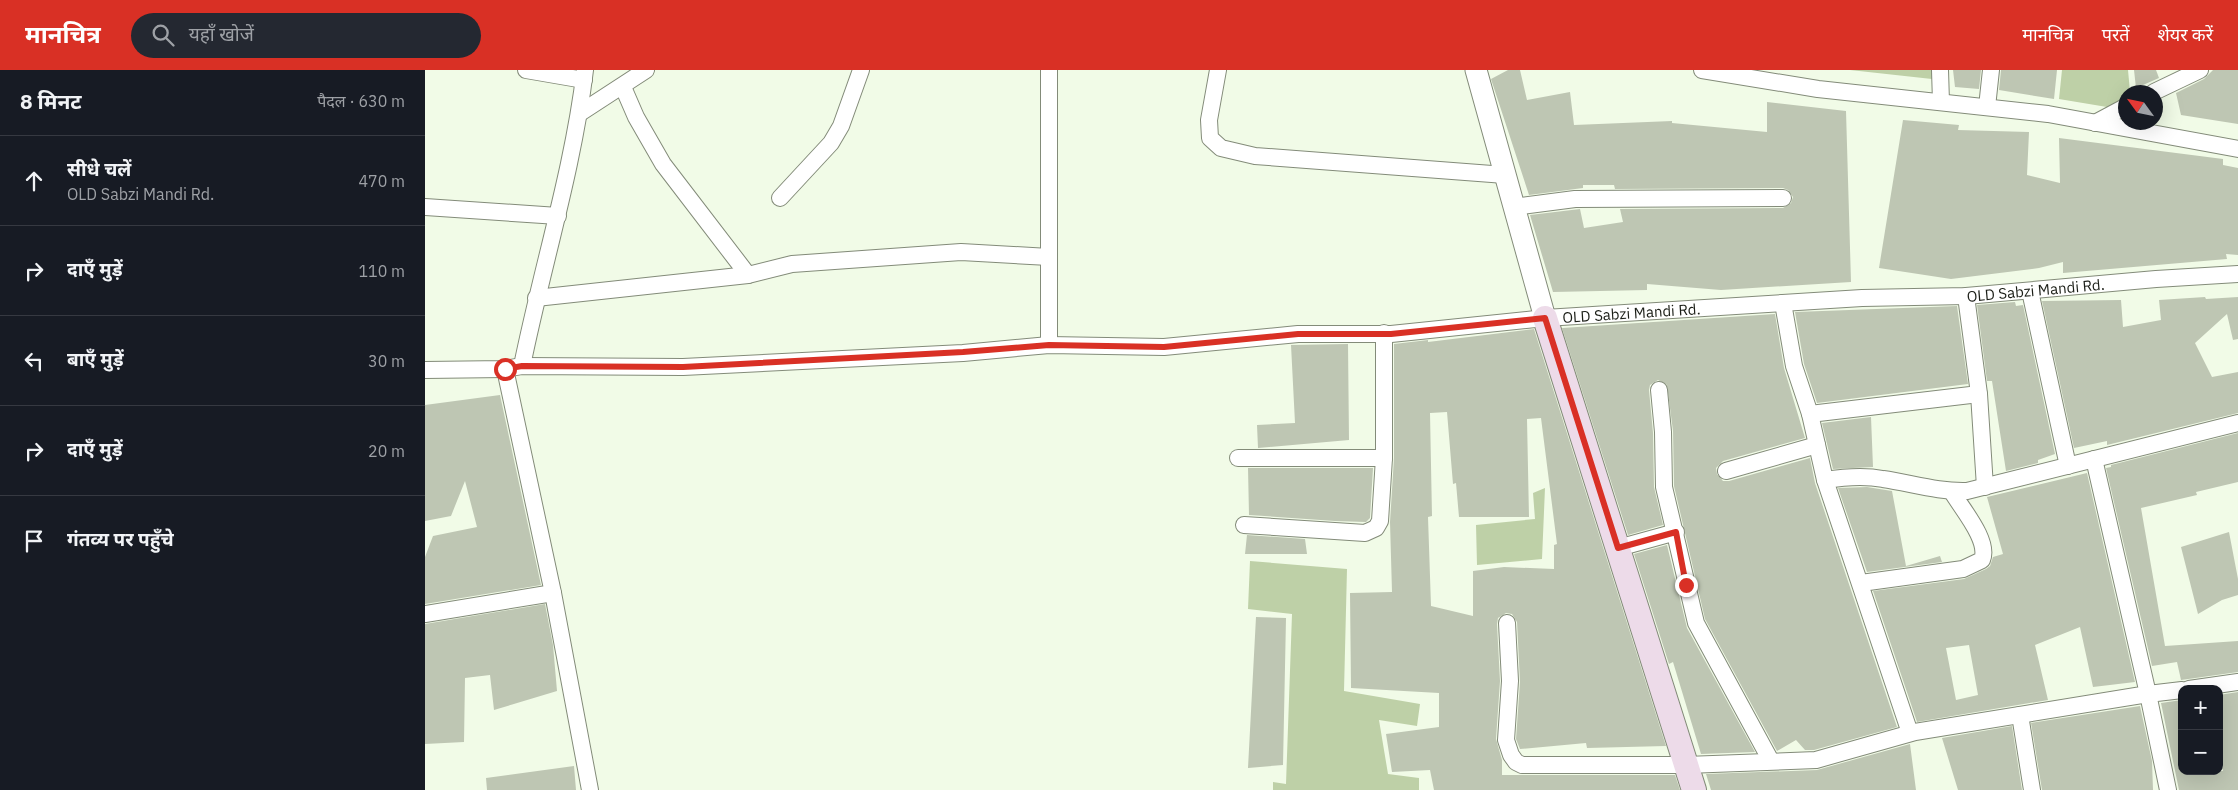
<!DOCTYPE html>
<html lang="hi">
<meta charset="utf-8">
<style>
:root{--surface:#171b24;--page:#242831;--text:#f1f3f6;--muted:#9ea1a6;--line:#363941;--accent:#d93025}
body{margin:0;font-family:"IBM Plex Sans","Noto Sans Devanagari",sans-serif;background:var(--page);color:var(--text)}
.controls{position:absolute;right:15px;bottom:15px;display:grid;overflow:hidden;border-radius:10px;box-shadow:0 5px 20px #0002}
.controls button{width:45px;height:45px;display:grid;place-items:center;padding:0;border:0;border-bottom:1px solid var(--line);background:var(--surface);color:var(--text);font:25px sans-serif}
.compass{position:absolute;left:1693px;top:15px;width:45px;height:45px;border-radius:50%;background:var(--surface);box-shadow:0 5px 20px #0002;rotate:303deg}
.stop{position:absolute;width:15px;height:15px;margin:-11px;border:4px solid #d93025;border-radius:50%;background:#fff}
.stop.end{background:#d93025;border-color:#fff;box-shadow:0 1px 5px #0008}
.list{margin:0;padding:0;list-style:none}
h2{display:flex;justify-content:space-between;align-items:center;height:65px;margin:0;padding:0 20px;font-size:21px}
h2 small{font-size:16px;font-weight:400;color:var(--muted)}
.list li{display:grid;grid-template-columns:32px 1fr auto;gap:15px;align-items:center;box-sizing:border-box;height:90px;padding:0 20px;border-top:1px solid var(--line)}
.list b{display:block;font-size:19px;white-space:nowrap}
.list p{margin:0;font-size:16px;white-space:nowrap;color:var(--muted)}
.list em{font-size:16px;font-style:normal;color:var(--muted)}
.icon{flex:none;width:28px;height:28px;fill:none;stroke:currentColor;stroke-width:2;stroke-linecap:round;stroke-linejoin:round}
.map{position:relative;flex:none;width:1813px;height:720px;overflow:hidden}
header{display:flex;align-items:center;gap:30px;box-sizing:border-box;height:70px;padding:0 25px;background:var(--accent);color:#fff}
header strong{font-size:24px}
nav{display:flex;gap:28px;margin-inline-start:auto;font-size:18px}
.search{width:350px;height:45px;background:var(--page);display:flex;align-items:center;gap:12px;box-sizing:border-box;padding:0 18px;border-radius:28px;color:var(--muted);font-size:19px}
main{display:flex}
aside{flex:1;background:var(--surface)}
.map>svg:first-child{display:block}
</style>
<header>
<strong>मानचित्र</strong>
<div class="search"><svg class="icon" aria-label="search" viewBox="0 0 24 24"><circle cx="10" cy="10" r="6"/><path d="M15 15l6 6"/></svg>यहाँ खोजें</div>
<nav><a>मानचित्र</a><a>परतें</a><a>शेयर करें</a></nav>
</header>
<main>
<aside>
<h2>8 मिनट<small>पैदल · 630 m</small></h2>
<ul class="list">
<li><svg class="icon" aria-label="ahead" viewBox="0 0 24 24"><path d="M12 20V5M6 11l6-6 6 6"/></svg><div><b>सीधे चलें</b><p>OLD Sabzi Mandi Rd.</p></div><em>470 m</em></li>
<li><svg class="icon" aria-label="right" viewBox="0 0 24 24"><path d="M7 20v-9h11M14 6l5 5-5 5"/></svg><div><b>दाएँ मुड़ें</b></div><em>110 m</em></li>
<li><svg class="icon" aria-label="left" viewBox="0 0 24 24"><path d="M17 20v-9H6M10 6l-5 5 5 5"/></svg><div><b>बाएँ मुड़ें</b></div><em>30 m</em></li>
<li><svg class="icon" aria-label="right" viewBox="0 0 24 24"><path d="M7 20v-9h11M14 6l5 5-5 5"/></svg><div><b>दाएँ मुड़ें</b></div><em>20 m</em></li>
<li><svg class="icon" aria-label="arrive" viewBox="0 0 24 24"><path d="M6 21V4h12l-3 4 3 4H6"/></svg><div><b>गंतव्य पर पहुँचे</b></div></li>
</ul>
</aside>
<div class="map">
<svg width="1813" height="720" viewBox="0 0 1813 720">
<rect width="100%" height="100%" fill="#f1fbe7"/>
<path fill="#bed0a7" d="M1425,0h90l1,10z
M1637,0h66l2,22h-5v18l-66,-11z
M1120,418l-3,71 -65,6 -1,-40 59,-6 -2,-26z
M825,491l97,8 -3,122 76,13 -3,22 -38,-6 9,54 31,4v12h-146v-8l13,2 6,-170 -44,-5z"/>
<path fill="#bec6b3" fill-rule="evenodd" d="M1083,0h12l7,30 43,-8 4,33 98,-4v2l95,9v-30l79,9 5,171 -130,8 -74,-6v6l-94,2 -23,-77 50,-6 4,19 39,-6 -3,-13 163,-1 8,-5 2,-6 -5,-7 -5,-2 -168,1 -1,-4h-31v3l-54,7 -38,-116z
M1528,0h28l-2,19 -24,-2z
M1576,0h56l-3,29 -55,-9z
M1709,0h22l3,8 -23,10z
M1788,0h25v54l-57,-9 -5,-22 28,-14z
M1478,50l56,5 -1,5 71,2 -2,43 33,8 -1,-45 164,21v6l15,3v87l-12,-1 1,5 -164,14v-11l-24,6 -88,11 -72,-11z
M1780,227l1,2 32,-2v42l-5,1 -6,-26 -32,29 17,34 26,-5v41l-131,32v-4l-33,7 -32,-147 79,-1 2,27 38,-7 -2,-20z
M1590,232l1,4 7,-1 32,149 -17,6v3l-32,8 -14,-90h-5l-10,-76z
M1532,236l11,78 -151,19 -13,-39 -9,-52z
M1350,244l9,54 21,70 -82,23 -7,7 1,6 6,7h6l81,-23 5,25 82,244 -83,23h-9l-9,-10 -19,11 -72,-132 -31,-133 -1,-55 -6,-46 -9,-5 -8,5 -1,5 4,43 1,54 9,38 -35,10 -66,-207z
M1109,259l132,417 -79,2 -1,-5 -66,6 -4,-10 4,-57 -3,-60 -5,-8 -6,-1 -8,5 -1,6 3,57 -4,58 6,21v15h173l5,15h-246l-4,-20 -38,2 -6,-38 53,-7v-34l-88,-5 -1,-95 42,-1 -2,-70 4,-64v-114l34,-4v2zM1022,342l6,72 3,-1 3,34h70l-2,-98 14,-1 16,126 -3,1v24l-50,-2 -31,4v45l-42,-10 -3,-89 4,-1 -2,-103z
M923,274l1,96 -91,8 -1,-23 38,-2 -4,-78z
M75,325l41,190 -116,19v-47l8,-21 44,-9 -12,-46 -14,35 -26,5v-116z
M1446,347l2,50 -40,2 -11,-46z
M1813,363v49l-42,10 1,3 -56,13 24,138 73,-5v31l-57,8 -4,-18 -25,4 -46,-198 5,-1v-2z
M823,398h125l-3,50 -4,4 -31,-1 -86,-6z
M1662,403l48,209 -42,5 -13,-60 -45,18 13,55 -131,22 -44,-131 91,-12 22,-10 4,-3 3,-9 10,-3 -16,-57zM1544,575l9,50 -22,5 -10,-52z
M1442,417l25,4 14,75 34,-10 2,6 -75,10 -29,-84z
M1804,462l9,47v16l-16,5 -24,14 -17,-67z
M822,465l58,4 2,15h-62z
M1242,475l20,83 68,124 -54,2 -28,-92 -4,2 -35,-110z
M120,534l8,41 4,46 -63,19 -4,-35 -25,3 -1,64 -39,2v-120z
M831,547l30,1 -3,147 -35,3z
M1813,622v98h-59l-18,-87 21,-3v71h41l-4,-22v-54z
M1715,636l12,55 1,29h-111l-11,-67z
M1587,656l10,64h-64l-16,-52z
M1485,674l6,46h-205l-5,-16 111,-4z
M149,696l2,24h-89l-1,-12z"/>
<g fill="none" stroke-linecap="round" stroke-linejoin="round">
<g stroke="#838b79" stroke-width="18">
<g id="minor">
<path d="M101,0l58,10"/>
<path d="M624,0v275"/>
<path d="M793,0l-9,50 1,18 11,10 34,8 250,19"/>
<path d="M1277,0l116,19 230,25 190,35"/>
<path d="M1515,0l1,32"/>
<path d="M198,17l13,30 27,47 85,111"/>
<path d="M1729,22l46,-22"/>
<path d="M1562,37l4,-37"/>
<path d="M155,43l66,-43"/>
<path d="M1670,53l30,-16"/>
<path d="M355,128l51,-55 10,-17 20,-56"/>
<path d="M0,137l133,9"/>
<path d="M1089,137l61,-8 208,-1"/>
<path d="M1605,221l38,175"/>
<path d="M111,228l212,-23 44,-11 169,-12 88,5"/>
<path d="M1358,233l11,63 16,48"/>
<path d="M97,296c20,-99 51,-196 63,-296"/>
<path d="M80,299l48,224 37,197"/>
<path id="s1" d="M0,300l80,-1 17,-3 161,1 280,-14 86,-8 115,2 134,-13h93l154,-16 317,-20 104,-2 190,-17 82,-5"/>
<path d="M1234,320l4,42 1,55 32,136 75,138"/>
<path d="M1554,324l6,93"/>
<path d="M813,388h146"/>
<path d="M1301,401l91,-26"/>
<path d="M1400,410c19,-3 38,-5 58,-1 28,4 55,13 84,12l271,-68"/>
<path d="M819,455l121,8 11,-5 4,-7 4,-63v-125"/>
<path d="M1193,478l58,-16"/>
<path d="M1436,513l102,-14 19,-9c8,-19 -20,-51 -30,-68"/>
<path d="M0,544l128,-21"/>
<path d="M1082,553l3,58 -4,59 5,15 5,7 6,3h164l130,-5 99,-28 233,-38 -54,-235"/>
<path d="M1764,619l49,-7"/>
<path d="M1595,645l12,75"/>
<path d="M1485,663l-85,-253 -15,-66 169,-20 -13,-98"/>
<path d="M1743,720l-20,-96 34,-4"/>
</g>
</g>
<g stroke="#838b79" stroke-width="23">
<path id="tertiary" d="M1051,0l69,248"/>
</g>
<g stroke="#838b79" stroke-width="26">
<path id="secondary" d="M1120,248l149,472"/>
</g>
<use href="#minor" stroke="#fff" stroke-width="16"/>
<use href="#tertiary" stroke="#fff" stroke-width="21"/>
<use href="#secondary" stroke="#eddbe9" stroke-width="24"/>
</g>
<g fill="none" stroke-linecap="round" stroke-linejoin="round">
<path stroke="#d93025" stroke-width="6" d="M80,299l17,-3 161,1 280,-15 86,-7 115,2 134,-13h93l154,-16 73,230 58,-16 10,53"/>
</g>
<g text-anchor="middle" dominant-baseline="central" stroke-width="4" stroke-linejoin="round" paint-order="stroke">
<g font-size="15" fill="#1b1e17" stroke="#f1fbe7">
<text stroke="none"><textPath href="#s1" startOffset="1614">OLD Sabzi Mandi Rd.</textPath></text>
<text stroke="none"><textPath href="#s1" startOffset="1209">OLD Sabzi Mandi Rd.</textPath></text>
</g>
</g>
</svg>
<div class="controls">
<button>+</button>
<button>−</button>
</div>
<svg class="compass" viewBox="-18 -18 36 36"><path d="M0-13l5 13h-10z" fill="#e53935"/><path d="M0 13l5-13h-10z" fill="#9ea1a6"/></svg>
<div class="stop" style="left:80px;top:299px"></div>
<div class="stop end" style="left:1261px;top:515px"></div>
</div>
</main>
